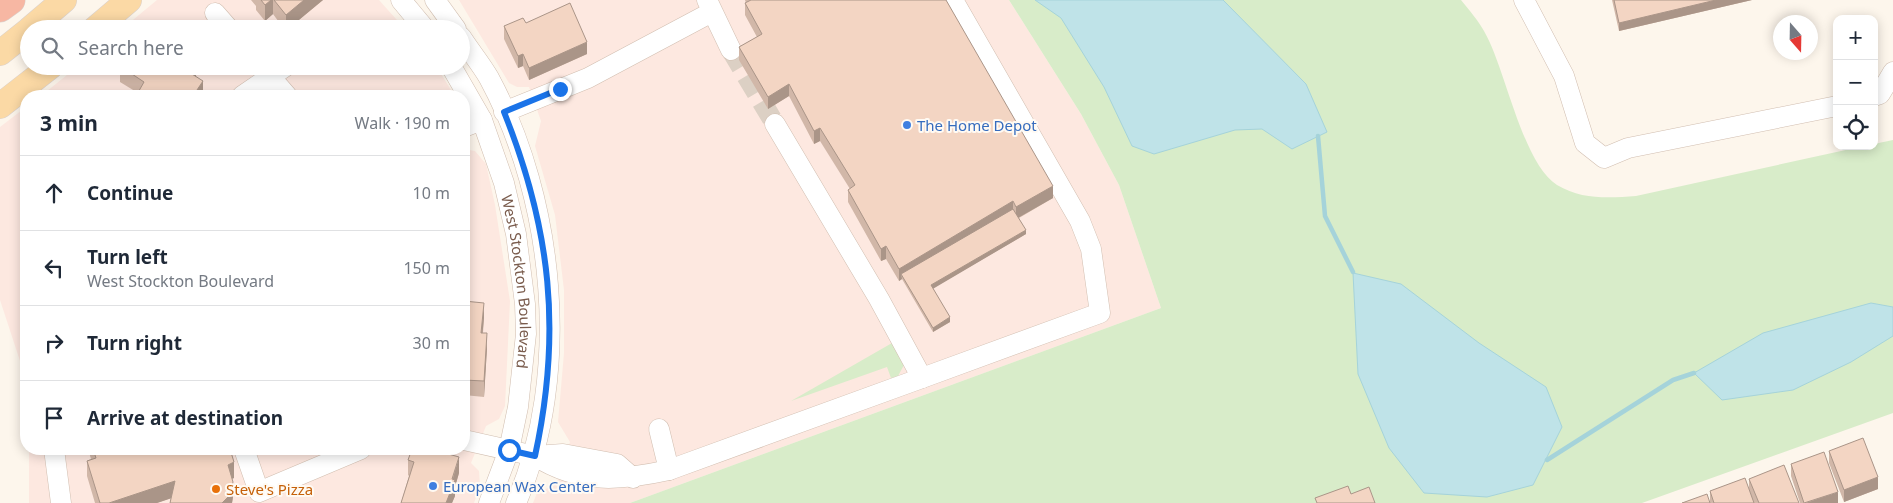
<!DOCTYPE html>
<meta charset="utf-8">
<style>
:root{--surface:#fff;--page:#f6f6f7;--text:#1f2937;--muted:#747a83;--line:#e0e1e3}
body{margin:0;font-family:"Noto Sans",sans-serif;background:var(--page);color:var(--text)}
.controls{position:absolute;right:15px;top:15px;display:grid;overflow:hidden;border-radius:10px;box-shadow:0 2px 12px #0003}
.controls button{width:45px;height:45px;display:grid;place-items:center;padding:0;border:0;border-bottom:1px solid var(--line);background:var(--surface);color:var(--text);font:25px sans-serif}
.compass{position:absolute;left:1773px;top:15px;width:45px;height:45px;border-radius:50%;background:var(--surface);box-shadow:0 2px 12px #0003;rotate:160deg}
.stop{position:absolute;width:15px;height:15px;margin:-11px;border:4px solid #1a73e8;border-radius:50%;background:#fff}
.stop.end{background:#1a73e8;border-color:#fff;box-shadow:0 1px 5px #0008}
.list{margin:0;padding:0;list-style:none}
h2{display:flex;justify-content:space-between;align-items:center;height:65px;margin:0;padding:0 20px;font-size:21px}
h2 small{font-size:16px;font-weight:400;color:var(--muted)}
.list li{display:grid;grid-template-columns:32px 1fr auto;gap:15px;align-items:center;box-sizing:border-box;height:75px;padding:0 20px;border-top:1px solid var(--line)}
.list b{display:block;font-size:19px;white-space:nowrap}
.list p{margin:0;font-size:16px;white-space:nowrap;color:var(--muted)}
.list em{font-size:16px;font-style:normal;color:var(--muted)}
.icon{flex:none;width:28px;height:28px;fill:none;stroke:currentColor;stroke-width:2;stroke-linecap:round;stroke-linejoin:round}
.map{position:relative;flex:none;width:1893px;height:503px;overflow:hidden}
.search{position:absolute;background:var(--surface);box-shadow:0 2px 12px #0003;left:20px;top:20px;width:450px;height:55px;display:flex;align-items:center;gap:12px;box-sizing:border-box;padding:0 18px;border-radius:28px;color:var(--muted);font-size:19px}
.panel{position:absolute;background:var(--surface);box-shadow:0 2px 12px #0003;left:20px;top:90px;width:450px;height:365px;border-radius:20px}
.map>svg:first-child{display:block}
</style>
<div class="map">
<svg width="1893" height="503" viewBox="0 0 1893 503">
<rect width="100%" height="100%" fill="#fdf6ec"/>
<path fill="#fde8e0" d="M157,0h222l26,29h-283z
M459,0h550l72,114 38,71 42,123 -531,195h-97l4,-10 19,-9 14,-42 -12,-20 6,-69v-63l-9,-75 -20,-69 6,-25 -12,-34h-12l-8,-4z
M78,66h358l19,30h-414z
M26,107v295l-5,-38 -21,-64v-173z
M464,149l11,2 11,13 9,41 15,96 -5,105 -6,13 -13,7 -15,37 8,8 1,15 -6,17h-445v-54h435z"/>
<path fill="#d8ecc9" d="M1009,0h452c8,10 17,20 23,31 22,38 38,132 73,154 25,15 52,13 79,11l228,-50h10v-2l19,-4v273l-251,90h-1012l531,-195 -42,-123 -38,-71z
M892,343l12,22 -6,11 -7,2 -4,-11 -96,34z"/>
<path fill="#bfe3e8" stroke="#a5d3da" d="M1035,0h188l83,84 21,48 -35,17 -30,-20 -27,1 -81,24 -22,-8 -28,-59 -43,-69z
M1353,273l48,11 78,59 67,44 16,40 -29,58 -46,12 -63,-4 -35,-45 -31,-74z
M1871,303l22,4v29l-42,26 -58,28 -71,10 -28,-27 69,-40z"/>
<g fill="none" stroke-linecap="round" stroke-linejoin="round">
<path stroke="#a5d3da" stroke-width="4.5" d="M1318,136l7,80 28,56
M1547,460l126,-80 21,-7"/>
<path stroke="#dcd0c4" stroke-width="20" stroke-dasharray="20 10" stroke-linecap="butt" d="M731,50l44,74"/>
<g stroke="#d1beb0" stroke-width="21">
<g id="minor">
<path d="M401,0l24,29"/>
<path d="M435,0l21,29"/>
<path d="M707,0l24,50"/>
<path d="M1524,0l40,76 21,67 19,15 24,-10 209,-42"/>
<path d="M215,13l14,16"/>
<path d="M461,37c9,14 20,27 28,41 66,122 83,297 27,425"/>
<path d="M261,66l26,30"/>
<path id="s1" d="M451,66l31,54 22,63 12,51 9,70 1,30 -8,73 -9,43 -20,53"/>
<path d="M242,96l44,-30"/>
<path d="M1874,96l6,-2 13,-22"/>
<path d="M504,112l84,-34 124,-66"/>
<path d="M464,127l18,-7"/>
<path d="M922,378l178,-65 -9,-64 -11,-28 -127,-221"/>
<path d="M659,429l10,41"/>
<path d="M464,440l71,16 28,-2 54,10 16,14"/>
<path d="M54,449l7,54"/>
<path d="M244,449l15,43 102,-43"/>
<path d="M535,456c45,28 84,25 134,14l253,-92 -43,-79 -104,-175"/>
</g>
</g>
<g stroke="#dad1cd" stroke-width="26">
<path id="major" d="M30,29l34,-29
M95,29l34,-29
M0,53l29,-23
M0,106l51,-40"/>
</g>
<g stroke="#dad1cd" stroke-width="29">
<path id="highway" d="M0,8l11,-8"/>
</g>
<use href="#minor" stroke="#fff" stroke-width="20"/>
<use href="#major" stroke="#fbd9a5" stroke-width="25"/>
<use href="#highway" stroke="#f7b7a3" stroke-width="28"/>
</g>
<path fill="#d1b7a8" d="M251,0h72l-35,29h-4l-11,-15 -8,7 -9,-11v-4z
M745,0h201l107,198 -34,20 7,16 -93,54 17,34 -17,10 -31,-53 -3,2 -13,-22 -5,2 -33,-59v-12l2,-1 -30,-48 -6,3 -25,-48 -21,13 -29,-49v-13l18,-10 -12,-22v-12h1z
M1612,0h140l-133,31z
M526,23l61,31 -58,26 -6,-14 -5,2 -14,-29v-13z
M120,66l76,10 7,20 -65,-3 -18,-11z
M464,301l20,17 -1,15 4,15 -3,49 -20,-2z
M88,449h142l4,29 -2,1 1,18 -1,6h-62l1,-5 -14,5h-62l-8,-27v-15l4,-2z
M1829,451l49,38 -34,13 -15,-39z
M446,454l13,19 -4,14v9l-3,7h-51l8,-27 -1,-1v-15z
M1791,464l47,39h-38l-9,-27z
M1749,479l50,24h-117l28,-2v-10l39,-2z"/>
<path fill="#aa9588" d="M271,0h2v14l-8,7v-16z
M304,0h19l-35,29h-2v-14z
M1716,0h36l-133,31v-8z
M587,42v12l-58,26v-12z
M523,54v12l-5,2v-12z
M196,68v16l-4,-10z
M203,81v15h-10z
M789,84v12l-21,13v-12z
M820,128v13l-6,3v-13z
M1053,186v12l-37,21v-12z
M1013,201v12l-112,61 1,5 -3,2v-12z
M1026,230v4l-95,56v-5z
M886,246v13l-5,2v-12z
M484,303v15l-3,30v-15z
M950,317v5l-17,10v-4z
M487,333v15l-3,49v-16z
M459,457v16l-4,14v9l-3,7h-6z
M234,462v16l-6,2v-15z
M1878,477v12l-34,13v-12z
M175,481v16l-18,6h-48z
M233,482v15l-1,6h-10z
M1838,492v11h-32z"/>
<path fill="#f3d5c3" stroke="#aa9588" d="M261,0h10l-6,5z
M274,0h30l-18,15z
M751,0h195l107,186 -37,21 -3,-6 -114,68 -13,-23 -5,3 -33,-59 7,-5 -35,-57 -6,3 -25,-47 -21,13 -29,-50 23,-13 -17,-31z
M1614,0h102l-97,23z
M570,3l17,39 -58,26 -6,-14 -5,2 -14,-30 19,-8 3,5z
M120,66h72l4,2 -4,6 11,7 -10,15h-57l8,-14z
M1013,209l13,21 -95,55 19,32 -17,11 -32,-54z
M464,301l20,2 -3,30h6l-3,48 -20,-1z
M1863,438l15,39 -34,13 -15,-39z
M93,449h137l4,13 -6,3 5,17 -3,13 -8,8h-52l5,-22 -66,22h-9l-13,-42 9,-3z
M412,449h34l-1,4 14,4 -7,22 3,1 -9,23h-45l13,-41 -6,-2z
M1824,452l14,40 -34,11 -13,-39z
M1784,465l15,38h-40l-10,-24z
M1745,478l9,25h-40l-4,-12z
M1348,486l3,8 18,-7 6,16h-58l-2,-5z
M1707,494l3,9h-28z"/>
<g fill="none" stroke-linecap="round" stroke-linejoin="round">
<path stroke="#1a73e8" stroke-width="6" d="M509,450l26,6c27,-124 16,-227 -31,-344l56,-23"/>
</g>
<g fill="#3f7fe0" stroke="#fffaf3" stroke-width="2">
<circle cx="907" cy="125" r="5"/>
<circle cx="433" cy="486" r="5"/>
</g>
<circle fill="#e8710a" stroke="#fffaf3" stroke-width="2" cx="216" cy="489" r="5"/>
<g text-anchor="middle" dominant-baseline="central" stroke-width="4" stroke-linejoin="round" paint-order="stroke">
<g font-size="15" fill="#366cbe" stroke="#fffaf3" text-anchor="start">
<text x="917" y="125">The Home Depot</text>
<text x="443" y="486">European Wax Center</text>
</g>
<g font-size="15" fill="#7a5c4d" stroke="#fffaf3">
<text stroke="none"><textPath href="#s1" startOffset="229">West Stockton Boulevard</textPath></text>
</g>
<g font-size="15" fill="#c56008" stroke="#fffaf3" text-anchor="start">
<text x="226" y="489">Steve's Pizza</text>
</g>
</g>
</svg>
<div class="controls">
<button>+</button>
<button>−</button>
<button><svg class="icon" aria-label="locate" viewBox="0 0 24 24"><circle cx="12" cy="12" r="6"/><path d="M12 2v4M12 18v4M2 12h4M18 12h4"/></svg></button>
</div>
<svg class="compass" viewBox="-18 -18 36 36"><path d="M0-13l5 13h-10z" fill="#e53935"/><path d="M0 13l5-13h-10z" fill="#747a83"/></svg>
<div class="stop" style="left:509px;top:450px"></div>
<div class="stop end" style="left:560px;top:89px"></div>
<div class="search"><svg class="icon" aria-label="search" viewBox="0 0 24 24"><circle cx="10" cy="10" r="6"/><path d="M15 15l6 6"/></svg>Search here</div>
<section class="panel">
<h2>3 min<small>Walk · 190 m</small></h2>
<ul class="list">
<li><svg class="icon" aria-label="ahead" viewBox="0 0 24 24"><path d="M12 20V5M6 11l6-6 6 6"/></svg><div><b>Continue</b></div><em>10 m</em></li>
<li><svg class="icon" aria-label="left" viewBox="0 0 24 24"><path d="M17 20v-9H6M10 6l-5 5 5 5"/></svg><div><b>Turn left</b><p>West Stockton Boulevard</p></div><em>150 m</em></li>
<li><svg class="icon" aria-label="right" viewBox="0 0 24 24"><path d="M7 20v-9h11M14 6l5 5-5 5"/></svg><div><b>Turn right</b></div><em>30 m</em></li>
<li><svg class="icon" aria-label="arrive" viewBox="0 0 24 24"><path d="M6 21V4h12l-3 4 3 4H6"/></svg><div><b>Arrive at destination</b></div></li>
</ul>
</section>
</div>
